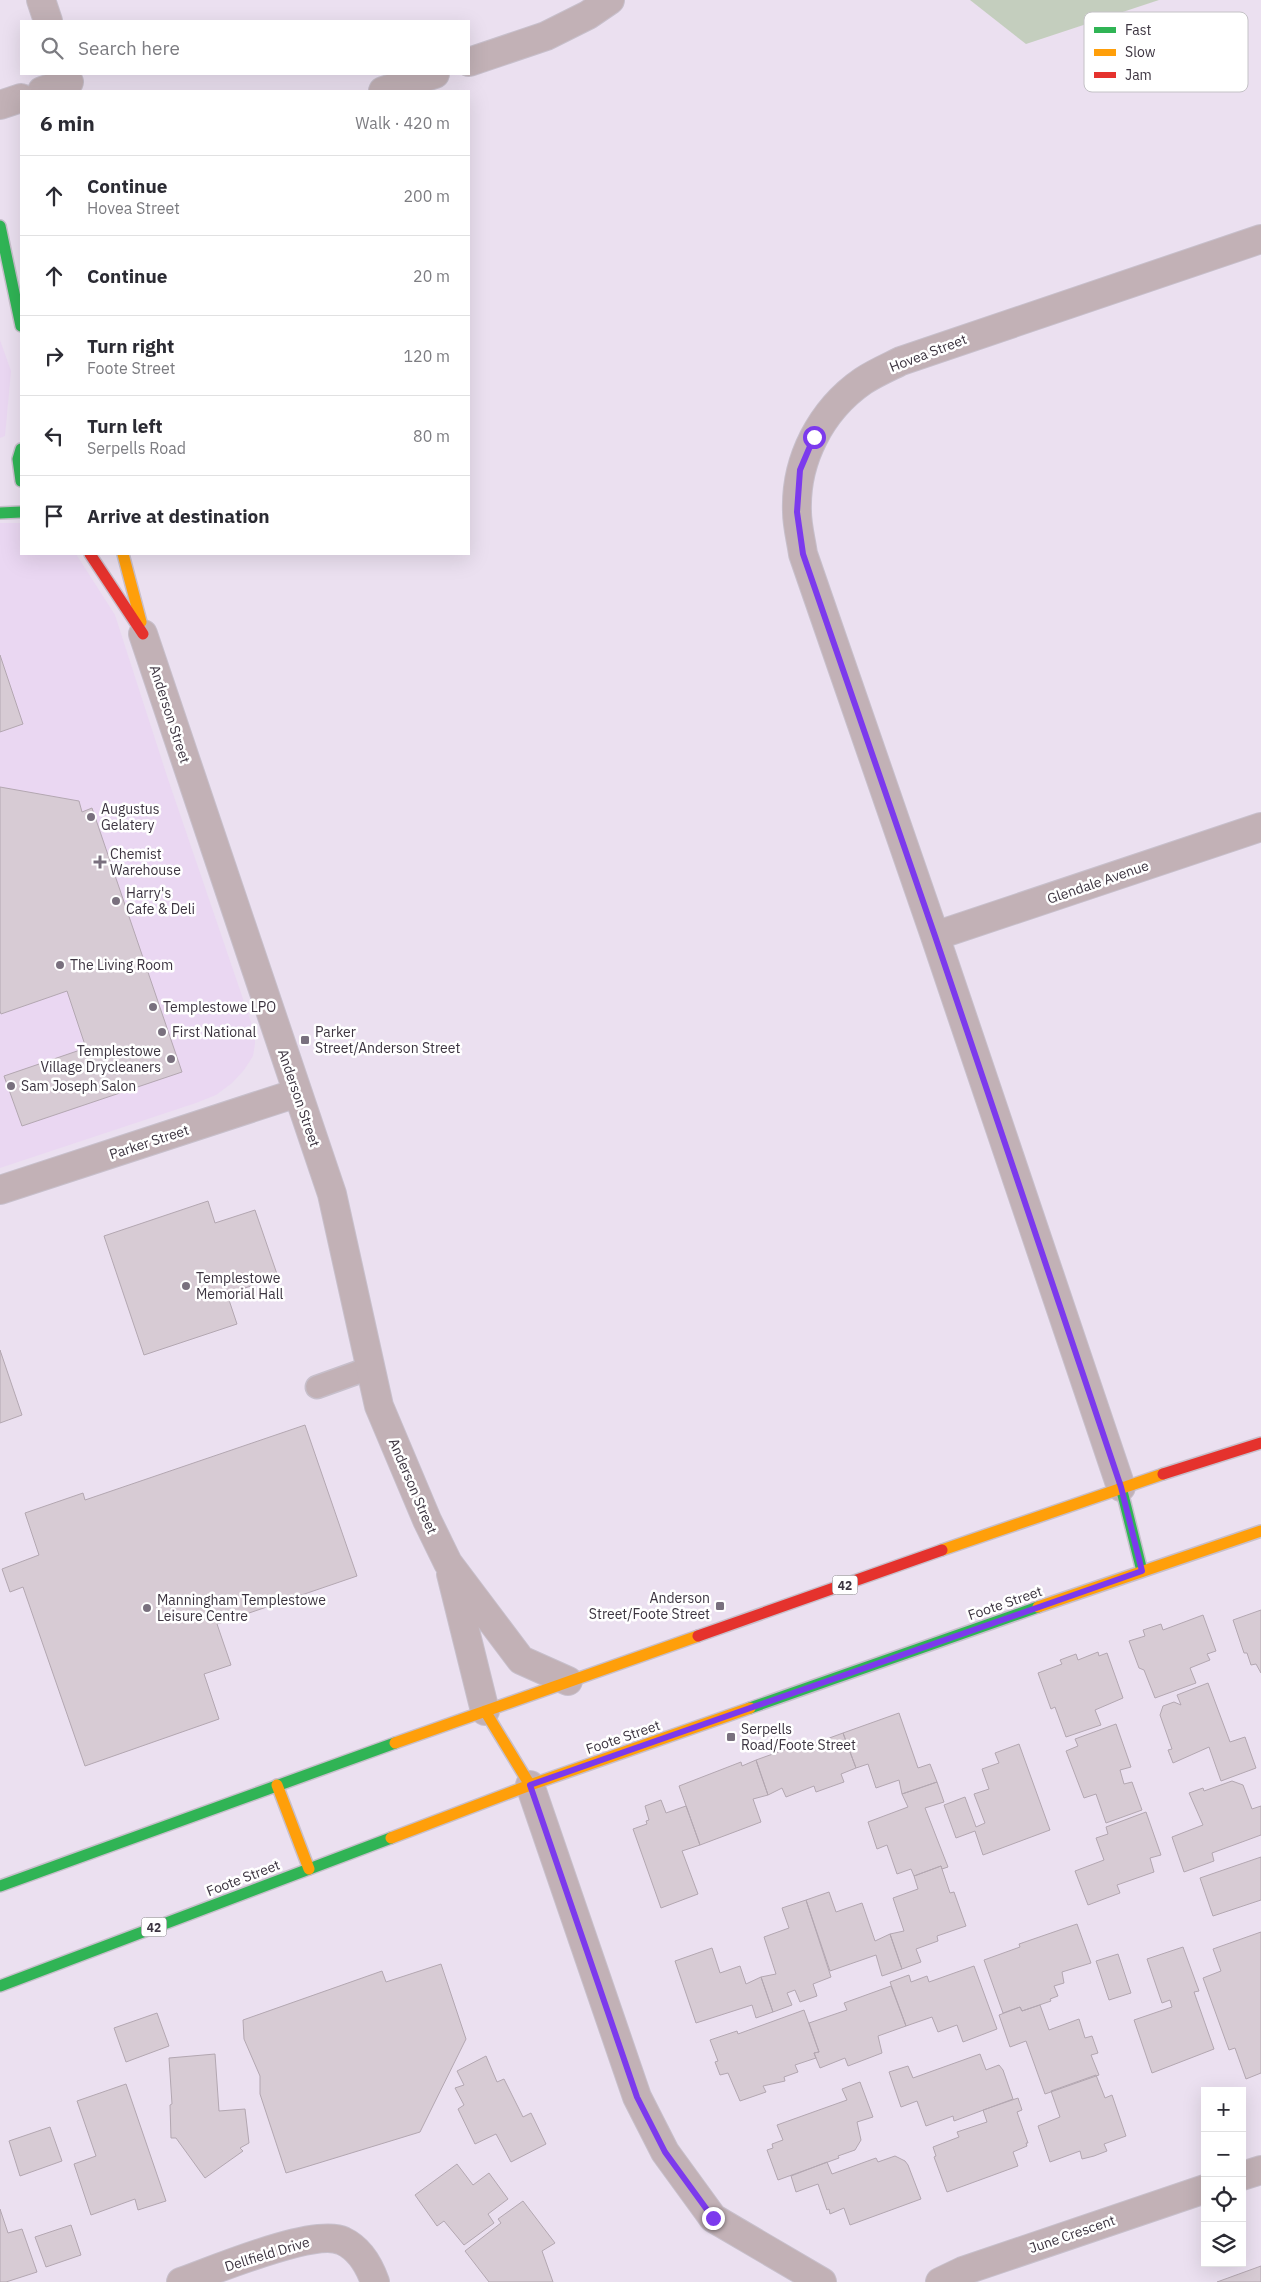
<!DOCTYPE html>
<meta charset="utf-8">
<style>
:root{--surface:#fff;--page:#f2f2f3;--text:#2b2b33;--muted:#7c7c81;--line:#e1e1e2}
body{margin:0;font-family:"IBM Plex Sans",sans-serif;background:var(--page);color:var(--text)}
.controls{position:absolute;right:15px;bottom:15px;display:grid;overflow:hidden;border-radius:0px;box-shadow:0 5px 20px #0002}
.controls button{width:45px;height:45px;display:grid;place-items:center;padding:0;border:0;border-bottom:1px solid var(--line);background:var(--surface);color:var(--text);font:25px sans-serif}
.stop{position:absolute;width:15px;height:15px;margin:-11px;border:4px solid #7c3aed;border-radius:50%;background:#fff}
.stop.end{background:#7c3aed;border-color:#fff;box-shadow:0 1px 5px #0008}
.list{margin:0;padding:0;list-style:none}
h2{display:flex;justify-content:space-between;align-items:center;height:65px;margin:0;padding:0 20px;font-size:21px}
h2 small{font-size:16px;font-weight:400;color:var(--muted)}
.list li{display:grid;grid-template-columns:32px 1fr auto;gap:15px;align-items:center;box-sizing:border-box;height:80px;padding:0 20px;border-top:1px solid var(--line)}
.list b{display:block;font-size:19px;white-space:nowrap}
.list p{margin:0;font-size:16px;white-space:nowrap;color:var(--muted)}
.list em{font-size:16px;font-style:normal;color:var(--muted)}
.icon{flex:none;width:28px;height:28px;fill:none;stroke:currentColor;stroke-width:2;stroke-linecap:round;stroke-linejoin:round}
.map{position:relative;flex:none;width:1261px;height:2282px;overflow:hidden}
.search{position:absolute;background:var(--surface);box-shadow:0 5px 20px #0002;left:20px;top:20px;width:450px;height:55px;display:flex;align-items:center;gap:12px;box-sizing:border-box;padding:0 18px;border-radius:0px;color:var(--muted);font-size:19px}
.panel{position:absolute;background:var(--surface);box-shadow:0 5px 20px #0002;left:20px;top:90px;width:450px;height:465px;border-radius:0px}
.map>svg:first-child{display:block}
</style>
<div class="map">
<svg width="1261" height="2282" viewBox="0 0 1261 2282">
<rect width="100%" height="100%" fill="#ebe0f0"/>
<path fill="#ead7f2" d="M0,340l11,31 -6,65 -5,2z
M0,523h21v31h55l39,61 52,161 88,258v10l-2,12 -9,14 -12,13 -16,12 -20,8 -196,65z"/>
<path fill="#c4cebe" d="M970,0h189l-133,44z"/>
<path fill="#d7cbd4" stroke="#b3a7b1" d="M0,655l23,69 -23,8z
M0,787l79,14 3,11 10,-4 90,264 -160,54 -18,-50 82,-28 -19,-57 -66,23 -1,-3z
M208,1201l7,22 40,-13 23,67 -51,17 10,30 -93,31 -40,-119z
M0,1350l22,65 -22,8z
M305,1425l52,151 -140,48 14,41 -27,9 15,45 -134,47 -62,-179 -13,5 -8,-23 37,-14 -14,-42 58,-20 2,7z
M1261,1610v63l-5,-9 -5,1 -4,-12h-3l-11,-33z
M1203,1615l13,36 -9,3 3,6 -20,8 6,15 -41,15 -11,-28 -5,-2 -10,-27 16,-5 -2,-6 18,-6 2,6z
M1098,1652l1,4 8,-3 16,45 -28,12 6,15 -35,12 -11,-30 -4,2 -13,-36 24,-9 -2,-4 16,-6 2,6z
M1208,1683l22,59 15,-5 11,31 -35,13 -12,-34 -36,16 -5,-13 4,-1 -12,-34 3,-9 11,-4 7,3 -4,-10z
M899,1713l19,55 12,-4 7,18 -35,12 -3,-14 -23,8 -8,-24 -12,4 -13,-35z
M1116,1724l15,43 -11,3 4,14 8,-2 10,28 -36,13 -10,-29 -12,4 -18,-47 12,-5 -3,-7z
M843,1733l13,35 -15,6 3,8 -28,10 -2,-6 -28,11 -4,-9 -14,7 -12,-35 56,-20 1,4z
M1019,1744l31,86 -67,25 -8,-24 -19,7 -12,-33 21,-8 11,30 9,-4 -11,-29 15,-5 -7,-20 17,-6 -4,-10z
M756,1760l12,35 -15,4 8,23 -61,23 -21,-59 62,-24 1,4z
M1232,1781l11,4 9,24 9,-3v29l-49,18 2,8 -30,11 -12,-35 31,-12 -14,-32 14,-5 1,3z
M937,1782l7,20 -19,6 23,59 -6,2 -1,-3 -27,10 -3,-7 -14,5 -10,-29 -10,4 -9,-27 40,-15 -6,-13z
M661,1800l5,13 20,-7 14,39 -18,6 16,43 -37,14 -28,-79 14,-5 -1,-3 3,-1 -4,-14z
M1146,1812l15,43 -11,3 4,14 -37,13 3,8 -32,12 -13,-34 29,-11 -8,-22 12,-4 -2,-7z
M1261,1857v43l-48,16 -13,-38z
M941,1866l9,27 4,-1 12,34 -29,10 1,5 -22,8 5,13 -19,7 -12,-35 14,-3 -11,-33 25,-9 -4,-13z
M829,1892l7,20 26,-9 13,38 15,-7 12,35 -20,7 -6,-21 -46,16 -24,-71z
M806,1900l25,77 -18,7 4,12 -17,6 -5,-12 -8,3 5,12 -19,7 -12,-35 15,-3 -12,-37 25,-9 -7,-20z
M1077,1924l14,39 -29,9 2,11 -10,3 4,10 -8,3 1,2 -29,10 -2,-4 -17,6 -19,-53 36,-13 -1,-3z
M1261,1932v141l-15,6 -11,-31 -6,2 -26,-72 18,-7 -8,-22z
M1183,1947l16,44 -5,1 20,57 -62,24 -18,-53 38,-13 -2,-7 -8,3 -15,-44z
M712,1948l8,25 20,-7 6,18 15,-7 12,35 -17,6 -4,-13 -56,18 -21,-62z
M1118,1954l13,39 -22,7 -13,-39z
M441,1964l25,75 -46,93 -134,41 -26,-79v-18l-16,-37 -1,-19 139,-49 4,11z
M974,1966l23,63 -34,13 -6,-17 -19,7 -6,-15 -26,9 -16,-44 19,-7 2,7 16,-6 2,6z
M891,1986l15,40 -28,10 4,17 -34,13 -3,-8 -25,10 -6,-15 5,-1 -10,-29 38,-13 -3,-7z
M1040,2005l9,25 30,-11 6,19 7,-2 6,17 -7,2 8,20 -54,19 -19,-53 -16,6 -11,-32 21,-8 2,4z
M804,2010l15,42 -5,1 2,5 -21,7 3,7 -14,5 1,4 -22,5 3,6 -26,9 -12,-28 -8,2 -5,-13 3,-1 -8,-21 27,-9 1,3z
M157,2013l12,33 -43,16 -12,-34z
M215,2054l4,57 26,-2 4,34 -9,5 3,3 -38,27 -29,-40h-5l-1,-33 2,-1 -3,-46z
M980,2054l6,16 13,-5 4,5 10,29 -59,22 -1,-5 -27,10 -9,-25 -16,6 -12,-35 19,-6 5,12z
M486,2056l11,26 7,-3 19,38 8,-4 15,31 -35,18 -15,-28 -21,10 -17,-35 6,-4 -9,-17 9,-3 -7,-14z
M1096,2075l9,23 7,-3 14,41 -22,8 3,7 -13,5 -12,3 -2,-8 -30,11 -12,-36 22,-9 -9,-26z
M860,2082l13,35 -16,5 4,18 -6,10 -17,6 1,2 -61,22 -11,-30 6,-2 -1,-4 11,-4 -6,-15 70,-25 -5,-11z
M126,2084l40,117 -28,9 -3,-11 -44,16 -17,-51 22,-8 -19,-55z
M1018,2098l4,12 -5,2 11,31h-2l1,3 -14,6 5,14 -71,26 -13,-35 2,-1 -3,-9 26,-10 -2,-5 30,-10 -4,-12z
M50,2127l12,34 -42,15 -11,-35z
M895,2156l10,5 3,4 13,34 -71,26 -6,-17 -14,6 -1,-5 -2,1 -9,-26 -22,8 -5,-16 36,-14 5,12 44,-16 2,4z
M457,2164l16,21 16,-12 19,26 -20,15 6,9 -30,22 -20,-24 -7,5 -22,-31z
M523,2201l32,42 -13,8 11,31h-64l-24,-31 36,-28 -3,-4z
M0,2209l8,24 14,-4 15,43 -31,10h-6z
M71,2225l10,30 -35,12 -11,-30z
M1261,2266v16h-44z"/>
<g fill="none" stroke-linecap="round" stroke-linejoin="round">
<g stroke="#c7bfcb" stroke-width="25">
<path id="lane" d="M317,1387l53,-19"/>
</g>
<g stroke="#c7bfcb" stroke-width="30">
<path id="street" d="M41,0l7,21
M469,62l77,-26 42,-21 22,-15
M42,91l27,-9
M383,91l52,-17
M0,105l21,-7
M143,634l189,560 47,212 48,114 21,43 73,97 47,21
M935,936l326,-109
M0,1190l297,-97
M1121,1487l-186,-551 -132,-382c-2,-14 -6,-29 -6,-42 -2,-52 24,-102 66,-131 12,-8 26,-14 38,-20l360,-122
M451,1574l34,137
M530,1785l107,312 28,55 48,66 109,64
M1242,2176l19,-6
M181,2282c31,-11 134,-55 162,-41 17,8 26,24 32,41
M940,2282l23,-11 242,-82"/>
</g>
<g stroke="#c7bfcb" stroke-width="14">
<path id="fast" d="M0,226l21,100
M21,449l-3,10 3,22
M0,513l21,-1
M1121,1487l21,84
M750,1708l288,-101
M0,1886l395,-143
M0,1986l391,-148"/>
</g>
<g stroke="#c7bfcb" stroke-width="14">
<path id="slow" d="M123,554l18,68
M942,1550l221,-76
M1038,1607l223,-76
M485,1711l45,74
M395,1743l303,-107
M277,1785l32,84
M391,1838l139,-53 220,-77"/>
</g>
<g stroke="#c7bfcb" stroke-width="14">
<path id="jam" d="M90,554l53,80
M1163,1474l98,-31
M698,1636l244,-86"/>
</g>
<use href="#lane" stroke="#c2b1b6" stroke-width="22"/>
<use href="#street" stroke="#c2b1b6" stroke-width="28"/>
<use href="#fast" stroke="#30b455" stroke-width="11"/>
<use href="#slow" stroke="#ff9f0a" stroke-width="11"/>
<use href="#jam" stroke="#e5322d" stroke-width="11"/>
</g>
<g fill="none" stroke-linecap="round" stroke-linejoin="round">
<path stroke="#7c3aed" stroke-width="6" d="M713,2218l-48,-66 -28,-55 -107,-312 612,-214 -21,-84 -186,-551 -132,-382 -6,-42 3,-42 14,-33"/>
</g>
<g fill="#79707e" stroke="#fff" stroke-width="2">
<circle cx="91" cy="817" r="5"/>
<path d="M97.5 854.5h5v5h5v5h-5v5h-5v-5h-5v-5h5z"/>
<circle cx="116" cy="901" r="5"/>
<circle cx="60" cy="965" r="5"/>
<circle cx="153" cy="1007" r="5"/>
<circle cx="162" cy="1032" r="5"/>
<rect x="300" y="1035" width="10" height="10" rx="2.5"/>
<circle cx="171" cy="1059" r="5"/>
<circle cx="11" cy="1086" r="5"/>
<circle cx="186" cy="1286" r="5"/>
<rect x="715" y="1601" width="10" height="10" rx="2.5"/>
<circle cx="147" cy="1608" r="5"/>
<rect x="726" y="1732" width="10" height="10" rx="2.5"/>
</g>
<g text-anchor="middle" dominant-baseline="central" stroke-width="5" stroke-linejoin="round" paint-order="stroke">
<g fill="#fff" stroke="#767179" stroke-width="1">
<rect x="832.5" y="1575.5" width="25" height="19" rx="4"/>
<rect x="141.5" y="1917.5" width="25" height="19" rx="4"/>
</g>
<g font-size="12" font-weight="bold" fill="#3c3440">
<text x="845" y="1585">42</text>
<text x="154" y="1927">42</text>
</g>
<g font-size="14" fill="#3c3440" stroke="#fff">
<text transform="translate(928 353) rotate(-21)">Hovea Street</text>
<text transform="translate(170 714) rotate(72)">Anderson Street</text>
<text transform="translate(1098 882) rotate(-19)">Glendale Avenue</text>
<text transform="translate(299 1098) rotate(71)">Anderson Street</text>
<text transform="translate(149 1142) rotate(-18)">Parker Street</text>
<text transform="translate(413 1486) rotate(67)">Anderson Street</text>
<text transform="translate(1005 1603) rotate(-19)">Foote Street</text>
<text transform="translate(623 1737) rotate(-19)">Foote Street</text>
<text transform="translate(243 1878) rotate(-21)">Foote Street</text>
<text transform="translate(1072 2234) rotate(-19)">June Crescent</text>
<text transform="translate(267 2254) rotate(-17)">Dellfield Drive</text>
</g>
<g font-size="14" fill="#3c3440" stroke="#fff" text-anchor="start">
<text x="101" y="809">Augustus<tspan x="101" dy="16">Gelatery</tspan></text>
<text x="110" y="854">Chemist<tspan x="110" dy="16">Warehouse</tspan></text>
<text x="126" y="893">Harry's<tspan x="126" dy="16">Cafe &amp; Deli</tspan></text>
<text x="70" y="965">The Living Room</text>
<text x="163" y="1007">Templestowe LPO</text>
<text x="172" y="1032">First National</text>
<text x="315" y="1032">Parker<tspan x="315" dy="16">Street/Anderson Street</tspan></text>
<text x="161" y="1051" text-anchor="end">Templestowe<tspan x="161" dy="16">Village Drycleaners</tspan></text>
<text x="21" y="1086">Sam Joseph Salon</text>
<text x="196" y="1278">Templestowe<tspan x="196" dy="16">Memorial Hall</tspan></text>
<text x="710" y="1598" text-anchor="end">Anderson<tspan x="710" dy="16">Street/Foote Street</tspan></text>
<text x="157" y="1600">Manningham Templestowe<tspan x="157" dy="16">Leisure Centre</tspan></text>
<text x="741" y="1729">Serpells<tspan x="741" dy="16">Road/Foote Street</tspan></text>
</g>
</g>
<rect x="1084" y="12" width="164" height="80" rx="8" fill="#fff" stroke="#c4c2c6" stroke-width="1"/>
<rect x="1094" y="27" width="22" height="6" fill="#30b455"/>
<rect x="1094" y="49" width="22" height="7" fill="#ff9f0a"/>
<rect x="1094" y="72" width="22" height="6" fill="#e5322d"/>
<g font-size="14" fill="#3c3440">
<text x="1125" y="35">Fast</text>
<text x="1125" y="57">Slow</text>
<text x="1125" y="80">Jam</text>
</g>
</svg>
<div class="controls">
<button>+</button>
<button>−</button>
<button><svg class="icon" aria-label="locate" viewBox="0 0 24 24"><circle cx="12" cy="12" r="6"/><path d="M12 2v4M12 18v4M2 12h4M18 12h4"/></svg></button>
<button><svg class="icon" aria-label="layers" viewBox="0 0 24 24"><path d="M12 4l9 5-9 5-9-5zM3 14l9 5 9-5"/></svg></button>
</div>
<div class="stop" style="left:814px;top:437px"></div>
<div class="stop end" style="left:713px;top:2218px"></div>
<div class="search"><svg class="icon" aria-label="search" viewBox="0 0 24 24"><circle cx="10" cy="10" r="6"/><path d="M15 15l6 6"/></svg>Search here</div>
<section class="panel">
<h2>6 min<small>Walk · 420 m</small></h2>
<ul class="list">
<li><svg class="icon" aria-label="ahead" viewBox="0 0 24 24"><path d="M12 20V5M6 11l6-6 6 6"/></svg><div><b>Continue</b><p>Hovea Street</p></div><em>200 m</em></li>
<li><svg class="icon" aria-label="ahead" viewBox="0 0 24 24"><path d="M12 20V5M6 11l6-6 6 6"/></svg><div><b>Continue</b></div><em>20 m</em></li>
<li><svg class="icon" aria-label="right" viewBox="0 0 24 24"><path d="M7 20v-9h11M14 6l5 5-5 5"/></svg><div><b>Turn right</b><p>Foote Street</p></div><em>120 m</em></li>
<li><svg class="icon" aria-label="left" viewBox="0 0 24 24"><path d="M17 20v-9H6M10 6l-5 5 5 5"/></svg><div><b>Turn left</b><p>Serpells Road</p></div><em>80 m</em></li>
<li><svg class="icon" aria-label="arrive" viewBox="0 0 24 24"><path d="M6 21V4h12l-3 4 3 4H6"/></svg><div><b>Arrive at destination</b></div></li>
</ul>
</section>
</div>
